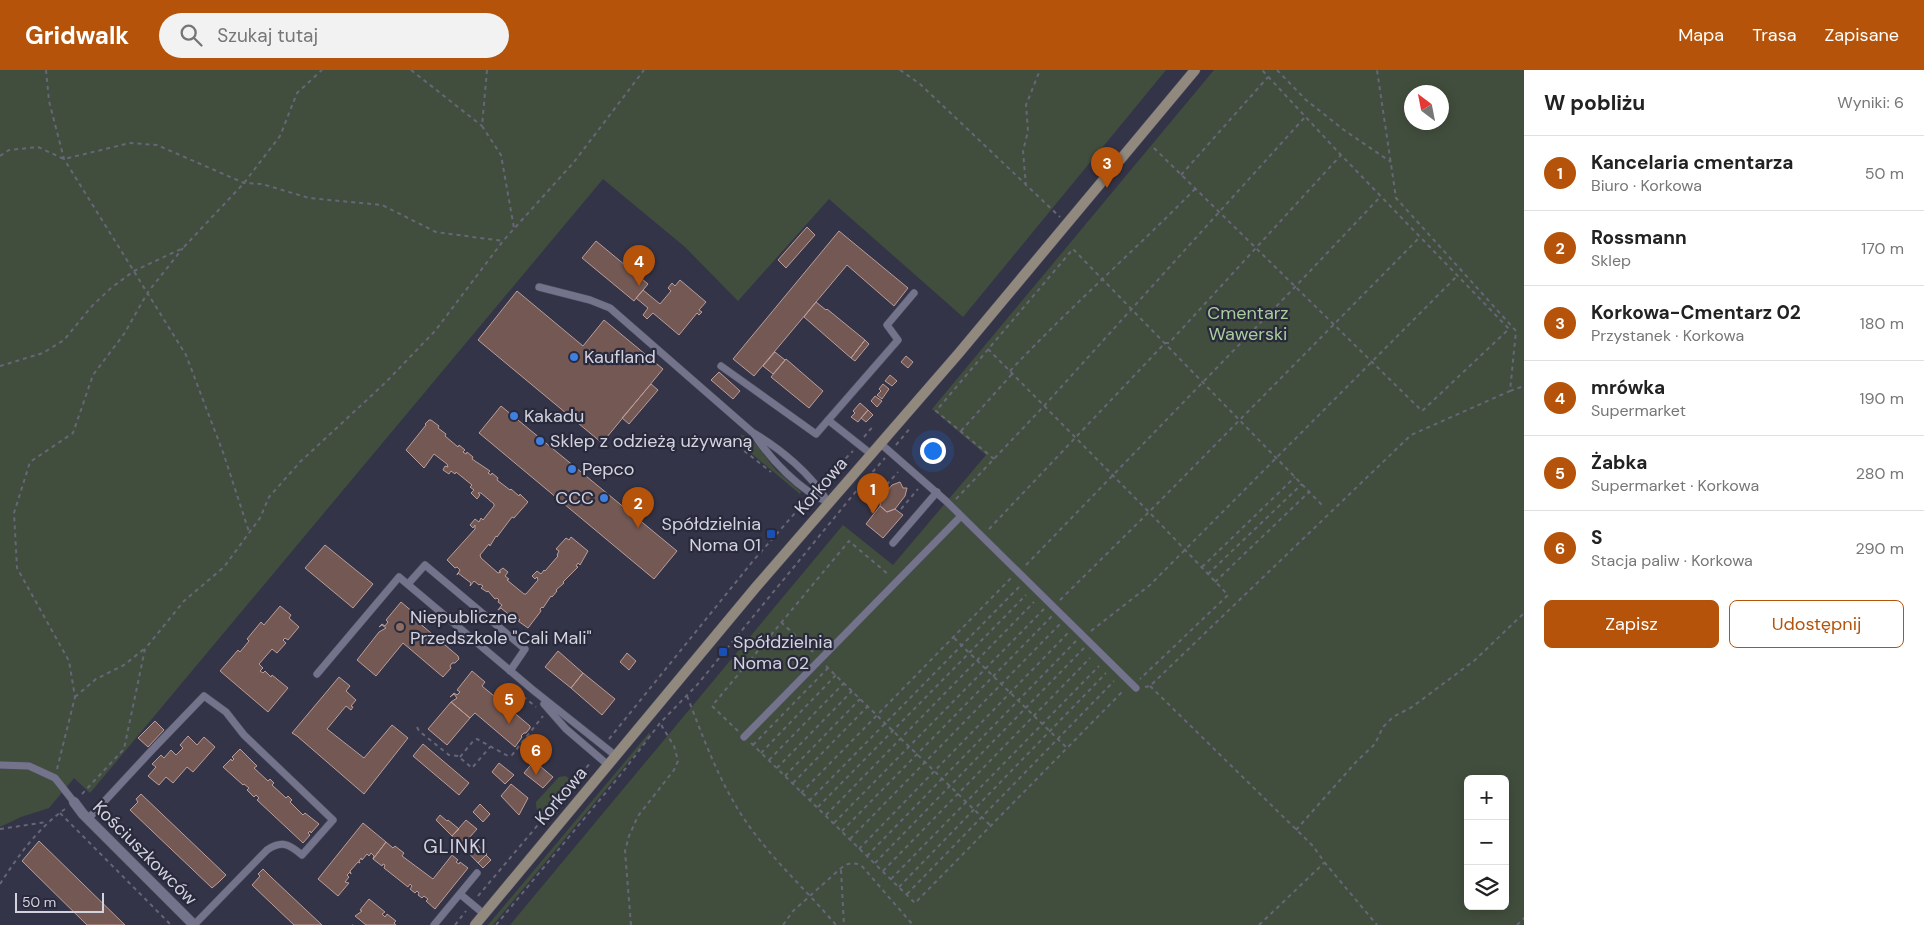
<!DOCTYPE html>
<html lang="pl">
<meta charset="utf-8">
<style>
:root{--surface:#fff;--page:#f2f2f2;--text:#222;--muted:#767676;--line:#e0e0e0;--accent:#b45309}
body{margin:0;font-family:"DM Sans",sans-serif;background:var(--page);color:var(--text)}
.controls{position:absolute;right:15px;bottom:15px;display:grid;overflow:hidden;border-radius:8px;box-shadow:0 2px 12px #0003}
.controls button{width:45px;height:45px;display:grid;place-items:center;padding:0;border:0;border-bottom:1px solid var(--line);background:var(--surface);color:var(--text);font:25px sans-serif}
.compass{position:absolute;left:1404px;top:15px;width:45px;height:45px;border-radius:50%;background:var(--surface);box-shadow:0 2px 12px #0003;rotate:328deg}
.scale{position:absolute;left:15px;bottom:12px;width:89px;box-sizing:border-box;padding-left:5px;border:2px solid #d3d3e0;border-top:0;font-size:14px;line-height:18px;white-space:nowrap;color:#d3d3e0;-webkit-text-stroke:4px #2a2a3d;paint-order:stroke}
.you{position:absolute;left:932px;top:380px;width:18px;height:18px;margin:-12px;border:4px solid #fff;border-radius:50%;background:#1a73e8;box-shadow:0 0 0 8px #1a73e833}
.badge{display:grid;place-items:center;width:32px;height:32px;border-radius:50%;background:var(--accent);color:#fff;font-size:16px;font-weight:700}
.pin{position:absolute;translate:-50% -41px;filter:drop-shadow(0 1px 2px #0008)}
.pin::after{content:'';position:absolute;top:26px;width:18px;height:15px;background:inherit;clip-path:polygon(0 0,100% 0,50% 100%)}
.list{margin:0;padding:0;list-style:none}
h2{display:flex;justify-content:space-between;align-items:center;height:65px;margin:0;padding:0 20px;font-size:21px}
h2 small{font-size:16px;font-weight:400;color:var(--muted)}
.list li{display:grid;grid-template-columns:32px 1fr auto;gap:15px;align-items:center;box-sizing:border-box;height:75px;padding:0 20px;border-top:1px solid var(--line)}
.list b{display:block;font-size:19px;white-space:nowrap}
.list p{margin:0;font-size:16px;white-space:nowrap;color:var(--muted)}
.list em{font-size:16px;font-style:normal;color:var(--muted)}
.actions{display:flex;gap:10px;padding:15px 20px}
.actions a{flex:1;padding:11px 0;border:1px solid var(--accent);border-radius:8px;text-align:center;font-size:18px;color:var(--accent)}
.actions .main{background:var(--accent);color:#fff}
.icon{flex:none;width:28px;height:28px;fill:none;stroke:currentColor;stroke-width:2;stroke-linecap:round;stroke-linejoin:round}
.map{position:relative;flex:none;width:1524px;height:855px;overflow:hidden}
header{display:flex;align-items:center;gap:30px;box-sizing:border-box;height:70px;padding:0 25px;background:var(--accent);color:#fff}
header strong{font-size:24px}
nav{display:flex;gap:28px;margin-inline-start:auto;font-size:18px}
.search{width:350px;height:45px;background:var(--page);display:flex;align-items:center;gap:12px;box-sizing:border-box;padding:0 18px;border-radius:28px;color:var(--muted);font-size:19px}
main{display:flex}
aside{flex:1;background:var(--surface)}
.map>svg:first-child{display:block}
</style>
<header>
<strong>Gridwalk</strong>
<div class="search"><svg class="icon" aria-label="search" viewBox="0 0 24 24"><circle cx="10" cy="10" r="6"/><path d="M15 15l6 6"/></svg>Szukaj tutaj</div>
<nav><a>Mapa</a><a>Trasa</a><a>Zapisane</a></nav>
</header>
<main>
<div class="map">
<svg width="1524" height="855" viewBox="0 0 1524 855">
<rect width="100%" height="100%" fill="#343448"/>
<path fill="#424e3d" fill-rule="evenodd" d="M0,0h1166l-203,247 -134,-118 -91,102 -53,-54 -82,-68 -513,614 -16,-15 -25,30 -28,9 -21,10z
M1214,0h310v855h-1014l333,-400 50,40 93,-110 -54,-46zM1412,22h30v30h-30zM1468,709h37v127h-37z
M742,365l8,2 25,32 26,23 -1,2 -66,-55z
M649,663l2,2 -158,190h-5z
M565,706l7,4 -30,35c-5,-2 -6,-7 -6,-13l23,-25z"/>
<path fill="#735854" stroke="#bb9d99" d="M807,157l8,8 -29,33 -8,-8z
M839,161l69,57 -14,18 -47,-41 -93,111 -21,-17z
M596,171l52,43 -14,17 -52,-43z
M680,210l26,22 -7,8 3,2 -3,3 -2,-2 -18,22 -26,-22 -6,6 -4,-4 5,-7 -12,-10 7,-8 17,14 11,-13 -3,-3 4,-5 3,3z
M517,221l66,55 21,-26 59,49 -61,74 -124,-103z
M816,232l10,8 1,-1 38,31 -14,18 -47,-41z
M865,270l4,4 -14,17 -4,-3z
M775,282l10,8 -12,14 -10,-8z
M906,286l7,6 -5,6 -7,-6z
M786,289l37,32 -14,17 -38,-31z
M719,302l21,19 -7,8 -22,-19z
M890,305l7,6 -5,5 -7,-5z
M651,314l7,6 -29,34 -7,-6z
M883,314l6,5 -7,10 -5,-4 4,-4 -2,-2z
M875,326l7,5 -5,6 -6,-6z
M860,333l8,7 -10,12 -7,-5 4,-4 -2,-2z
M501,336l176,145 -23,28 -175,-146z
M868,340l5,5 -7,7 -5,-4z
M429,350h2l8,6 -1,2 8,6 -1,2 13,11 1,-2 6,5 -2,2 3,2 1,-2 6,5 -1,2 18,12 -2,2 3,2 1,-2 6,5 -1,2 13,10 1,-1 8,7 1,-2 8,8 -14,16 -2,-1 -15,20 -1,-1 -6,10 -1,-2 -9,11 1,3 17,15 3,-1 -2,-1 4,-3 5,4 -3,4 4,3 -2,1 17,14h2l12,-14 -1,-3 -2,2 -3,-3 5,-5 4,3 3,-4 1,1 13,-15 -1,-1 2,-4 -3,-2 10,-11 3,2 2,-3 17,14 -8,14 -2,-2 -2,3 2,1 -15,15 1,1 -8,7 1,1 -5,6 -1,-1 -8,12 -1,-1 -2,2 1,2 -13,17 -10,-7 2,-1 -4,-3 -4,5 2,-3 -13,-11 -3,2 4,-5 -4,-3 1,-2 -2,-2 -2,1 -7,-8 -1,1 -6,-4 2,-2 -3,-2 -1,1 -5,-4 -4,5 1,-3 -13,-10 -1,2 3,-5 -3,-3 -2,1 -8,-8 28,-31v-4l-2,3 -3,-3 5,-6 4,3 2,-4 2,2 11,-14v-2l-13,-11h-3l2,2 -3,4 -6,-6 3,-3 -4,-3 2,-2 -16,-13 -1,2 -4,-3 -2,3 -6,-4 2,-4 3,1 -1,-3 -13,-10 -10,14 -18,-18 20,-25 -1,-1z
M900,412l3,6h4l-2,8 -10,13 -8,3 -7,-6 1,-8 11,-13z
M880,436l7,6 8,-3 8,6 -20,23 -17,-14z
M325,475l48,39 -20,24 -48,-40z
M401,532l13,11 -3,3 47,40 1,3 -4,4h-3l-2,3 1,2 -8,9 -40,-34 -27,33 -19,-16 22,-28 7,-4 -4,-3 -3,2 3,-3 3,2 3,-4 -2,-2z
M280,536l11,9 -2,3 10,9 -11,13 -3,-2 -2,2 3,3 -9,10 -5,-4 -13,15 4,4 -3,3 3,2 2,-2 6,6 1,-2 16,13 -20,24 -48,-41 18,-21 2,2 9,-11 -2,-2 14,-17 3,3z
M558,581l25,22 -12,15 -26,-21z
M627,583l9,8 -7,9 -9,-8z
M472,601l13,11 -3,4 48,40v2l-4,5h-2l-3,3 1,1 -7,10 -40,-34 -5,5 -19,-16 6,-4 -3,-4 -4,3 4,-4 3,2 3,-3 -3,-2z
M583,603l32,26 -13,16 -31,-27z
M339,607l11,9 -4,5 10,9 -5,6 2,1 -2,3 -5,-4 -19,23 37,29 28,-33 16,13 -44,56 -67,-58 -5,-3z
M451,632l19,16 -23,27 -19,-16z
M155,651l9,9 -16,17 -10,-9z
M188,666l9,9 7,-8 11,10 -22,25 -6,-5 -14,16 -7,-6 -7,8 -4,-3 -7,-6 8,-9 -4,-3 9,-9 3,3 7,-8 5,5 7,-7 -3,-3z
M423,674l46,39 -10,12 -46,-39z
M240,679l17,17 -3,2 14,13 2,-2 4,4 -2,2 14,13 2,-2 4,4 -2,2 13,13 2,-2 14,11 -8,9 -1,-2 -2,2 2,2 -7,8 -46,-43 2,-2 -3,-3 -2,2 -7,-7 2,-2 -5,-4 -1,1 -20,-18 8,-8 1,2 2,-2 -2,-2z
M534,691l19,16 -10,11 -19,-15z
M499,693l15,12 -9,9 -13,-12z
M511,714l17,14 -9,17 -18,-19z
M141,724l85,81 -7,7 -7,6 -82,-78 8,-8 -2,-3z
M480,734l10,10 -7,8 -10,-10z
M440,745l7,6 1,-1 11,9 -7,7 -16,-16z
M466,750l11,9 -15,17 -10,-10z
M363,753l23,19 -13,17 1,-3 -3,-3 -2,3 -2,-2 -5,6 -1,-2 -2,3 1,2 -2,-1 -8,9 1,3 -1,-2 -3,3 2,2 -4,5 4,1 -11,13 -20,-17z
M470,768l17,16 -9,9 -16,-17z
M39,771l86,84h-38l-65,-64z
M386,772l7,6 2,-2 9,7 -2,3 31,23 19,-24 6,5 -2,2 3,2 1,-2 8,6 -33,41 -9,-8 2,-2 -4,-3 -2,2 -4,-3 1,-2 -2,-2 -2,2 -5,-4 2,-3 -2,-2 -2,3 -24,-19 1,-3 -2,-1 -1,2 -9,-7z
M486,785l5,5 -8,8 -5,-5z
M263,799l9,9 50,47h-28l-42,-40 8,-9 -2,-2z
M369,829l16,13 -3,2 3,3 2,-3 9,7 -2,2 2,2h-30l-11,-9 7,-5 -2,-1z"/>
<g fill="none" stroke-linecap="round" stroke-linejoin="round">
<g stroke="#4f4f60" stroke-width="8">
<path id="lane" d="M539,217l51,13 20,8 142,124c29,17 59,42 76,70
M721,296l95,68 82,-94 -11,-15 27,-32
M828,350l43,34
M754,364c16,25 46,57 74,68
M881,374l65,57 190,187
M893,473l44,-51
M408,514l17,-19 100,84 -15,22
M317,604l82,-97 134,113 83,66
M544,634l22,25 42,36
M744,667l217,-221
M0,695l29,1 26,12 19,24
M88,749l64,-69 52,-54 22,16 18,23 89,85 -31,35c-13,-11 -20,-15 -35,-5l-73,75
M460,824l24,20
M434,855l43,-52"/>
</g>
<g stroke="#4f4f60" stroke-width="11">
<path id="street" d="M74,732l9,12 111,111"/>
</g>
<g stroke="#4f4f60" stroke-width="11">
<path id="secondary" d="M475,855l281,-338 203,-234 236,-283"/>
</g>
<path stroke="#666678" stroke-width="2" stroke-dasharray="4 4" stroke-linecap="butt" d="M46,0l3,31 15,58 122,196 38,100 25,77
M411,0l71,56
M487,0l-5,56 19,29 13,73
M900,0l20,14 140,133
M1277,0l29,30 38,30 47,32
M1154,78l268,263 87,-82 -168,-174 -79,-85
M0,86l9,-6 29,-3 26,12 66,-16 27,2 87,38 18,1 47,14 73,7 54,27 67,9
M1181,105l87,-98
M1026,116l-3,-35 5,-20 -2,-26 14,-35
M988,279l161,163 79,83 -88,84
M0,296l43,-13 21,-13 28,-34 19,-18 23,-17 49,-23 61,-65 36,-47 17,-43 25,-23
M1010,301c59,-63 124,-120 185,-182
M1510,321l14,-5
M961,361l51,-57
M864,367l10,-12
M731,372l7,4 33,26
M896,375l15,-18
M994,389l-58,-48 137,-162 250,257
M823,411l30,-30
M862,414l23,-26
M956,429l88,-93 261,-289
M901,439l17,-20
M871,442l5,-6 5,-15 17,-19
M989,459l176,-186h4l172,-188
M1026,495l269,-278 86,-91
M1202,497l93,-90
M1208,504l94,-90
M1215,512l94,-90
M1060,530l89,-88 270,-274
M781,552l33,31
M1091,561l59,-46 307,-309
M954,568l113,110
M826,596l165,160
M515,616l-2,2 23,19
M1150,616l163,160 12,17 52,62
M1145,617l5,-1 261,-251 99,-44 6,-60 -120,-133 -19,-128
M687,626c18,46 35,94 65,134 25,34 57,63 84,95
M75,627l21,-18 28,-14 20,-16
M417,657l2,4 30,24 9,1 14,12 18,-21
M738,661l-26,-25 137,-165 40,34
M609,669l144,-178 49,-56 1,-3 3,-2
M751,673l164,160 209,-213
M753,675l75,-77
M761,683l75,-78
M460,687l14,-17 3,-1 31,17 4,-1 31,-39
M769,690l75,-77
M777,698l75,-77
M57,699l18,-72 -6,-36 -52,-93 -3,-55 16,-51 43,-29 20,-58 31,-41 24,-42 35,-44
M785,706l75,-77
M793,713l75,-77
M801,723l210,-215
M82,724l42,-45 21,-100 39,-48 40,-34 36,-49 9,-21 31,-35 85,-79 50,-52 68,-90 71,-79 70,-92
M809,731l210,-214
M818,737l208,-212
M60,743l111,112
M826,745l208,-213
M834,753l210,-214
M0,759l47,-7
M1296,760l60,-68 19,-18 8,-17 10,-10 19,-10 63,-47 49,-47
M842,761l210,-215
M850,769l210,-215
M859,779l209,-216
M867,786l209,-215
M875,793l209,-215
M841,800l3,55
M883,801l207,-213
M891,809l208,-213
M0,814c18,-28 38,-56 65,-75
M899,817l207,-214
M907,824l207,-213
M478,826l113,-134
M352,855h1
M455,855l11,-14
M496,855l126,-152 38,-50 37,-38 165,-201 -2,-1
M631,855l-6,-74 4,-15 9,-20 36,-46 4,-9 -4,-15 -14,-23
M783,855l10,-14 47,-42c7,-6 12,-7 21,-4l52,60
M1259,855l65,-62
M1517,855l7,-7"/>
<use href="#lane" stroke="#73738b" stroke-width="7"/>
<use href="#street" stroke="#73738b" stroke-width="10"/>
<use href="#secondary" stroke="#91887e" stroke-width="10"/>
</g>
<g fill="#3f7fe0" stroke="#2a2a3d" stroke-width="2">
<circle cx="574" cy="287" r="5"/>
<circle cx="514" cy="346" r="5"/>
<circle cx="540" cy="371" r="5"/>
<circle cx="572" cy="399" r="5"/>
<circle cx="604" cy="428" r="5"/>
</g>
<g fill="#1a4fb4" stroke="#2a2a3d" stroke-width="2">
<rect x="766" y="459" width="10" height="10" rx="2.5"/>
<rect x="718" y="577" width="10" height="10" rx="2.5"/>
</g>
<circle fill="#8d6e63" stroke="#2a2a3d" stroke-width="2" cx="400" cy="557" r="5"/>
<g text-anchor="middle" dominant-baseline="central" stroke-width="4.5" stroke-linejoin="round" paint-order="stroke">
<g font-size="18" fill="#aace9b" stroke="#2a2a3d">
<text x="1248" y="243">Cmentarz<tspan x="1248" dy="21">Wawerski</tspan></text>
</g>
<g font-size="18" fill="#d3d3e0" stroke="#2a2a3d" text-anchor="start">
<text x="584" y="287">Kaufland</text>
<text x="524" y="346">Kakadu</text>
<text x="550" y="371">Sklep z odzieżą używaną</text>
<text x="582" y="399">Pepco</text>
<text x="594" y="428" text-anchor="end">CCC</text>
<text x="761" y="454" text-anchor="end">Spółdzielnia<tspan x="761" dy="21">Noma 01</tspan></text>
<text x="410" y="547">Niepubliczne<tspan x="410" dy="21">Przedszkole "Cali Mali"</tspan></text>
<text x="733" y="572">Spółdzielnia<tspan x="733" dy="21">Noma 02</tspan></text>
</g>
<g font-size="18" fill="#d3d3e0" stroke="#2a2a3d">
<text transform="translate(821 416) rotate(-49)">Korkowa</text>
<text transform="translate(561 726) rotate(-50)">Korkowa</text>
<text transform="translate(145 783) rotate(45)">Kościuszkowców</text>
</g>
<g font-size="19" letter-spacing="1" fill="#d3d3e0" stroke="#2a2a3d">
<text x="455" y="776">GLINKI</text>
</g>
</g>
</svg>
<div class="controls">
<button>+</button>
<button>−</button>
<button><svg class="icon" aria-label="layers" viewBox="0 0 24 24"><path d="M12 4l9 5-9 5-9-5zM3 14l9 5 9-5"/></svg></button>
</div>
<svg class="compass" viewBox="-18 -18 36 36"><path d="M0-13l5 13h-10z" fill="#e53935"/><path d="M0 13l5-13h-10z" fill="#767676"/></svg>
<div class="scale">50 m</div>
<div class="you"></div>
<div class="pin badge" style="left:873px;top:444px">1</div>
<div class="pin badge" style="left:638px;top:458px">2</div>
<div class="pin badge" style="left:1107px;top:118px">3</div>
<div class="pin badge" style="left:639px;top:216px">4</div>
<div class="pin badge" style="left:509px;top:654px">5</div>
<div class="pin badge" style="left:536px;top:705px">6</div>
</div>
<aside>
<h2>W pobliżu<small>Wyniki: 6</small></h2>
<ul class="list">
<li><span class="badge">1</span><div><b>Kancelaria cmentarza</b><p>Biuro · Korkowa</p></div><em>50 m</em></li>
<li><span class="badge">2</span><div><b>Rossmann</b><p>Sklep</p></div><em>170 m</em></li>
<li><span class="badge">3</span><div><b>Korkowa-Cmentarz 02</b><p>Przystanek · Korkowa</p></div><em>180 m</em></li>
<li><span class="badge">4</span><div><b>mrówka</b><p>Supermarket</p></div><em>190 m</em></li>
<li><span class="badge">5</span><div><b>Żabka</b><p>Supermarket · Korkowa</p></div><em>280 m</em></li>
<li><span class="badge">6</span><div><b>S</b><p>Stacja paliw · Korkowa</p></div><em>290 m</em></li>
</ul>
<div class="actions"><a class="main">Zapisz</a><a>Udostępnij</a></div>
</aside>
</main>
